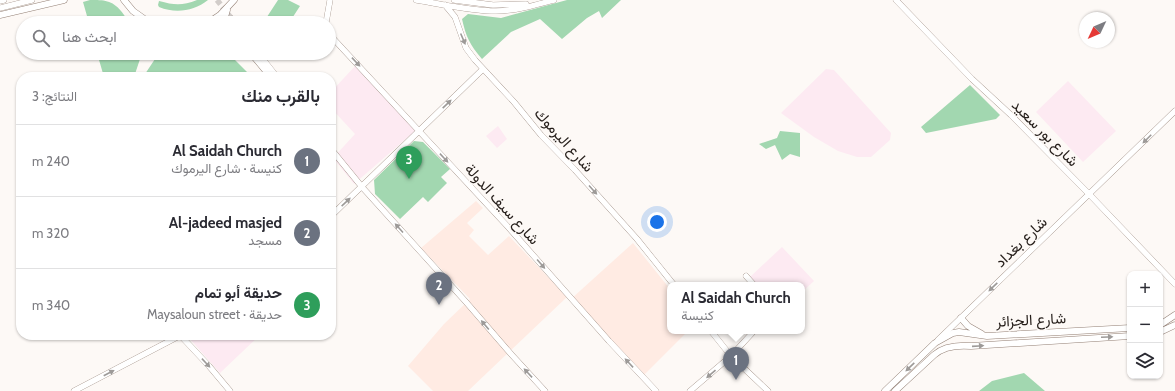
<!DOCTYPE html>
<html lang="ar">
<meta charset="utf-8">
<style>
:root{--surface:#fff;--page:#f2f2f3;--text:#2b2b33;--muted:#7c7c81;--line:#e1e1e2;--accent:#d93025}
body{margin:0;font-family:Cabin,Vazirmatn,sans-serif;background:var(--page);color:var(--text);direction:rtl}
.controls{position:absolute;right:12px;bottom:12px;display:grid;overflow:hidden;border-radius:8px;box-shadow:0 1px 3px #0004}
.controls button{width:36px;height:36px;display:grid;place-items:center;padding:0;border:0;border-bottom:1px solid var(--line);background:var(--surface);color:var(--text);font:20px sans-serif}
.compass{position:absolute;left:1079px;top:12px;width:36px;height:36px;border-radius:50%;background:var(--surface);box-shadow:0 1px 3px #0004;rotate:226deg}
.you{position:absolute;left:657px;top:222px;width:14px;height:14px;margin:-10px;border:3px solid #fff;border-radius:50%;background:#1a73e8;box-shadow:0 0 0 6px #1a73e833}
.badge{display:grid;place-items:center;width:26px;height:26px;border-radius:50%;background:var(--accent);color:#fff;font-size:13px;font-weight:700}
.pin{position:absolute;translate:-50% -33px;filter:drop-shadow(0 1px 2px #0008)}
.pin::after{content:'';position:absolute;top:21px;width:14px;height:12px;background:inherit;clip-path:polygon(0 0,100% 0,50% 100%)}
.popup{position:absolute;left:667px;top:282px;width:138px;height:52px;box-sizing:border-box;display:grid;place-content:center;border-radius:8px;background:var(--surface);filter:drop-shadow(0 1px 3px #0005);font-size:13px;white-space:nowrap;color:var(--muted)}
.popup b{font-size:15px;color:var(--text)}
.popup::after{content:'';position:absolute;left:50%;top:100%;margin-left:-8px;border:8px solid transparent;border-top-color:var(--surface)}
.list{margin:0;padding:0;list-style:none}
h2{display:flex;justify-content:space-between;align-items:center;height:52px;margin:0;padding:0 16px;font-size:17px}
h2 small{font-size:13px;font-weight:400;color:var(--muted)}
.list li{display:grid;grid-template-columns:26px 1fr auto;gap:12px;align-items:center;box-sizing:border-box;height:72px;padding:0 16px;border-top:1px solid var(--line)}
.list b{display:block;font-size:15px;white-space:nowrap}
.list p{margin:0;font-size:13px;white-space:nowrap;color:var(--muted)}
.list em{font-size:13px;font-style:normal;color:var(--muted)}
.icon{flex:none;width:22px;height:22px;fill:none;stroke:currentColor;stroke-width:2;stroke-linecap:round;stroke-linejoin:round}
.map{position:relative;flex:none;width:1175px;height:391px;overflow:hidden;direction:ltr}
.search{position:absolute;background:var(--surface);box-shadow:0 1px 3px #0004;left:16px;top:16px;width:320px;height:44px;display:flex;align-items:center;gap:10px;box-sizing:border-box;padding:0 14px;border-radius:22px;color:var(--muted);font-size:15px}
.panel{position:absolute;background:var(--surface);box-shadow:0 1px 3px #0004;left:16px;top:72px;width:320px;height:268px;border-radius:16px;direction:rtl}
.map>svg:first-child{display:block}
</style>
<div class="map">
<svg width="1175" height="391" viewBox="0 0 1175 391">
<rect width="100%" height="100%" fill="#fdf9f6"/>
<path fill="#ffebe3" d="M476,201l7,7 -16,15 7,7 -5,6 19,19 21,-19 58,61 -99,94h-35l-25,-25 36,-42 26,-25 -49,-51z
M633,243l37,46v42h18l-45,45 -72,-77z"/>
<path fill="#fdeaf2" d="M356,65l56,60 3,6 -61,53 -21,-26 22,-24 -24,-26v-16z
M826,69l8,1 57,63 -1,7 -19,17h-14l-19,-6 -24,-14 -33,-24z
M1068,81l48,50 -33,31 -47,-50z
M498,126l9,13 -10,9 -11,-12z
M782,247l32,34 -12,11v-7h-45l-7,-8z
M191,335h69l-40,38 -31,-35z"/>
<path fill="#a2d7b0" d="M90,0c14,0 22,0 31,11 4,5 6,9 11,12h-43l-6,-21z
M197,0h11c-14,11 -32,14 -49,7l-1,-2 1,-4c15,4 23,5 38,-1z
M278,0h10l12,6 -11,17h-26z
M567,0h54l-19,18 -3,-7 -12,7 -25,21 -22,-20 -29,13 -29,27c-12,-14 -16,-22 -20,-40l6,-5 33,4z
M97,53h45l-8,24h-30z
M159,53h67l5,3 21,21h-109z
M970,85l30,30 -4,4 -70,14 -5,-6z
M780,131l20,2v24l-10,-3 -8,6 -7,-15 -9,4 -7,-5 18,-6z
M414,141l9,1 27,27 -9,8 6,6 -19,19 -5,-5 -23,22 -25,-25 -1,-14z
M1024,373l21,18h-66l13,-10z"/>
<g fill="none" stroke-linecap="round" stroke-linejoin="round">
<path stroke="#d2cdca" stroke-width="5.5" stroke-dasharray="5.5 3" stroke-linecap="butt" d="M217,0l15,19"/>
<g stroke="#948176" stroke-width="6">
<path id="secondary" d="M416,0c26,4 53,11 80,11 19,0 40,-6 58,-11
M454,0l39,5 33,-1
M896,0l76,79 39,36 78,79 86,90
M0,1l4,-1
M445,5l10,12 11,31 9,12 39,42 27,33 34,35 62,69 37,46
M0,8l32,-8
M232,19l3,4
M326,23l4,-23
M329,34l180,194 100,113 47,50
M258,53l19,24
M331,149l31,38 104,115 45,52 34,37
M331,216l152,-147
M746,276l8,9
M711,331l20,25 37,35
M180,335l29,31 21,25
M938,340l237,-229
M74,391l107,-56
M690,391l41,-35 23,-25"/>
</g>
<g stroke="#948176" stroke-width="7">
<path id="primary" d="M124,0l9,11 17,12
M227,10l-2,7 2,6
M0,15l64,-15
M208,23l12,-8 14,-15
M251,53l20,24
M961,318l7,8 14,8
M1160,325l15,-10
M1160,332l15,-7
M885,391l50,-48 18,-10 6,-1 28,4 143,-8
M895,391l39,-36c10,-9 24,-10 37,-9l159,-10"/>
</g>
<use href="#secondary" stroke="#fff" stroke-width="5.5"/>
<use href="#primary" stroke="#fff" stroke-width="6"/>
</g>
<defs><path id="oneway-solid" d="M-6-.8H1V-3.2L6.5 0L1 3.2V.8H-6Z"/></defs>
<g fill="#9d9a98">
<use href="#oneway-solid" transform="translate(463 39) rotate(67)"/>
<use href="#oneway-solid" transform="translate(356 62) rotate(47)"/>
<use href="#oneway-solid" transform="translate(447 104) rotate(-44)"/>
<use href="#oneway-solid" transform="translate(1147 139) rotate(135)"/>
<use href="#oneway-solid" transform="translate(444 158) rotate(47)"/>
<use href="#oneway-solid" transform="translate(593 190) rotate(48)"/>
<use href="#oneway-solid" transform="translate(346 202) rotate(-43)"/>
<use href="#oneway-solid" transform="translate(399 228) rotate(-132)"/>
<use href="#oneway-solid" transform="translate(541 264) rotate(49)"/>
<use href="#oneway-solid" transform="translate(993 287) rotate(136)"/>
<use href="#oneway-solid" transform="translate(485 325) rotate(-130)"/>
<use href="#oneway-solid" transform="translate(1107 337) rotate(-3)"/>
<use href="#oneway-solid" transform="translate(978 346) rotate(-4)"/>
<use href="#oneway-solid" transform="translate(206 363) rotate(47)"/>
<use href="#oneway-solid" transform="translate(629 363) rotate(-133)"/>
<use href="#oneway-solid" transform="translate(910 367) rotate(136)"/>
<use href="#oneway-solid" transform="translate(109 373) rotate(-28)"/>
<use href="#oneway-solid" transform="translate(528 373) rotate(-133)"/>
<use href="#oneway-solid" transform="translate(711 374) rotate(139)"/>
</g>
<g text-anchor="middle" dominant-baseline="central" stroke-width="3" stroke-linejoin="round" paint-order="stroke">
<g font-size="15" fill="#251e1a" stroke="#fdf9f6">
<text transform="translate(1045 133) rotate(45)">شارع بور سعيد</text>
<text transform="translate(564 140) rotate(48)">شارع اليرموك</text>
<text transform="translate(502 204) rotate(48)">شارع سيف الدولة</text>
<text transform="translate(1021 242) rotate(-44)">شارع بغداد</text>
<text transform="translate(1031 320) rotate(-3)">شارع الجزائر</text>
</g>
</g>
</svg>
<div class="controls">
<button>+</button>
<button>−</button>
<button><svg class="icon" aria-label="layers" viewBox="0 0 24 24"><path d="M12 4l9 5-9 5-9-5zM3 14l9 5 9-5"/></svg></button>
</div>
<svg class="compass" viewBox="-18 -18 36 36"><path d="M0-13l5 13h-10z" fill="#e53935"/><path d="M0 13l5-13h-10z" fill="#7c7c81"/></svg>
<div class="you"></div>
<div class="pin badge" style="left:736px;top:380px;background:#6b7280">1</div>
<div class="popup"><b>Al Saidah Church</b>كنيسة</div>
<div class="pin badge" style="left:439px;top:305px;background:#6b7280">2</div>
<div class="pin badge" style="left:409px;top:179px;background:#2e9e5b">3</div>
<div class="search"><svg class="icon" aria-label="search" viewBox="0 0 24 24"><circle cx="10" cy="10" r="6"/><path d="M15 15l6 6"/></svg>ابحث هنا</div>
<section class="panel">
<h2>بالقرب منك<small>النتائج: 3</small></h2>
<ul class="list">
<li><span class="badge" style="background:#6b7280">1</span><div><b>Al Saidah Church</b><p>كنيسة · شارع اليرموك</p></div><em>240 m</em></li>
<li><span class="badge" style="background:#6b7280">2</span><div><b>Al-jadeed masjed</b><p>مسجد</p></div><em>320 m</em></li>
<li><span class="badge" style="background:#2e9e5b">3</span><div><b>حديقة أبو تمام</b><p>حديقة · Maysaloun street</p></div><em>340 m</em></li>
</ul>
</section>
</div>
